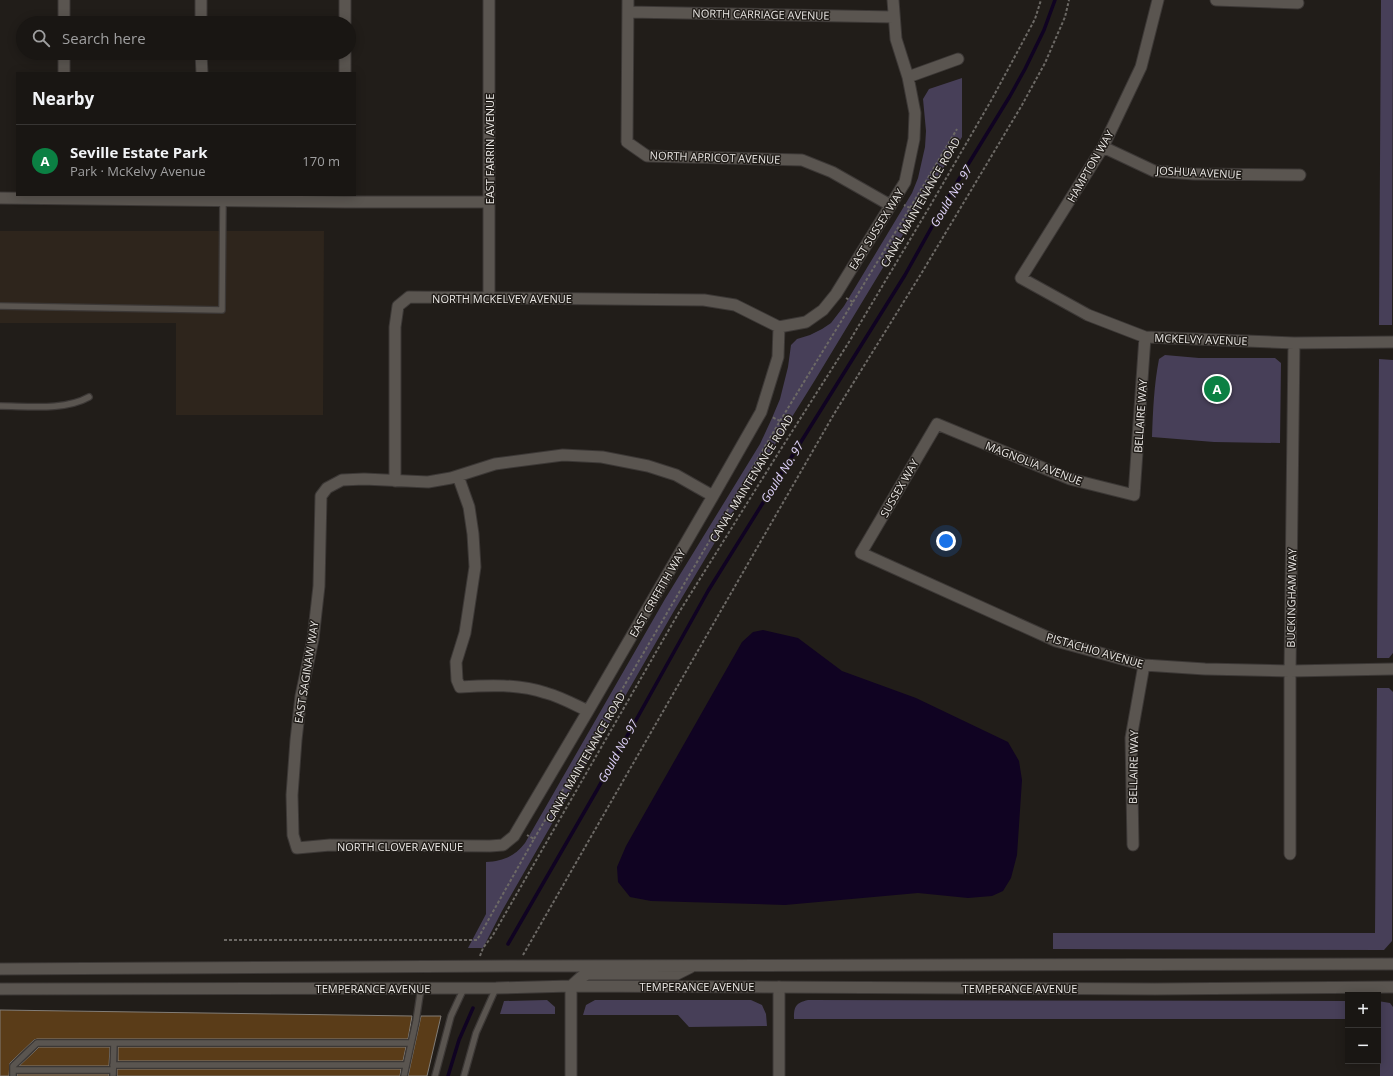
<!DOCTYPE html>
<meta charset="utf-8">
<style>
:root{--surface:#191613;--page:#221f1c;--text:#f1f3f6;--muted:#9f9fa0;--line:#373533;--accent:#0b8043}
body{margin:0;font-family:"Open Sans",sans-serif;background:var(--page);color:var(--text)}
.controls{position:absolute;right:12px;bottom:12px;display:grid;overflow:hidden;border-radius:0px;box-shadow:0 2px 10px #0003}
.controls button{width:36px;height:36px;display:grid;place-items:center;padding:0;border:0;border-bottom:1px solid var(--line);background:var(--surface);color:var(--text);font:20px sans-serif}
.you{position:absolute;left:946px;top:541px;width:14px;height:14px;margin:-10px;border:3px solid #fff;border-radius:50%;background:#1a73e8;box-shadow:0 0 0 6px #1a73e833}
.badge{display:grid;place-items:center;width:26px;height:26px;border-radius:50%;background:var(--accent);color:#fff;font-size:13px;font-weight:700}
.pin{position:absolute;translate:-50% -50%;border:2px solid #fff;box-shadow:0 1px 4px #0006}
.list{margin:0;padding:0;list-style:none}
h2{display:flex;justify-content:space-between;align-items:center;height:52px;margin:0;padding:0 16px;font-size:17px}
h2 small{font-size:13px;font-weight:400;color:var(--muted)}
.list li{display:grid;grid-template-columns:26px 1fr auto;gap:12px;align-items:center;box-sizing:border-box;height:72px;padding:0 16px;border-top:1px solid var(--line)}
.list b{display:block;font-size:15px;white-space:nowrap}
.list p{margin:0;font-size:13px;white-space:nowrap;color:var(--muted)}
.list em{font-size:13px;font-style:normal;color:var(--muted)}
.icon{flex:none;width:22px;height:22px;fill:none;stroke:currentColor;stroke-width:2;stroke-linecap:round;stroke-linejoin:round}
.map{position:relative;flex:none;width:1393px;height:1076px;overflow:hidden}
.search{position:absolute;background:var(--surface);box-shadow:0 2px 10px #0003;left:16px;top:16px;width:340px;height:44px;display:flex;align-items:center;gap:10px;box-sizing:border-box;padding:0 14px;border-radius:22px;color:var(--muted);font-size:15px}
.panel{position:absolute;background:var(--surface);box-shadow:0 2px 10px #0003;left:16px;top:72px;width:340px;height:124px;border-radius:0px}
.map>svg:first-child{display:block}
</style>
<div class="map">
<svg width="1393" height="1076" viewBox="0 0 1393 1076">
<rect width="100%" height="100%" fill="#211d19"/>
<path fill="#2e251c" d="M0,231h324l-1,184h-147v-92h-176z"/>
<path fill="#473f58" d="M1381,0h12l-1,325h-13z
M962,78v59l-147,243 -82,132 -59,99 -172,300 -19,37h-15l18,-34v-52c17,-1 28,-5 39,-19l140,-244 95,-155 12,-26 8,-19 8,-32 3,-22 6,-6 13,-4 12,-6 9,-6 13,-17 68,-113 6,-15 7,-31 1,-16 -3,-32 6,-10z
M1165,355l34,3h76l6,5 -1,80 -66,-1 -62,-5c1,-27 2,-52 7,-78z
M1379,359l14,1v293l-4,5h-12z
M1377,688h12l4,4 -1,249 -8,9 -331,-1v-16h322z
M547,1000l8,7v7h-55l4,-13z
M595,1000h156l11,5 4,9 1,12 -78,1 -11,-12h-95l3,-10z
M808,1000l540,1v18h-554c0,-12 1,-16 14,-19z
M1378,1001l12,2 3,4v69h-13v-48l-2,-3z"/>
<path fill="#100322" d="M763,630l35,8 44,33 74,27 92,44 11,19 3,19 -5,75 -6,23 -8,13 -11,5 -24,2 -50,-5 -133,12 -134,-4 -21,-4 -12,-15 -1,-15 9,-21 116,-204 11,-10z"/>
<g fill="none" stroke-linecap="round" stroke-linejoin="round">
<path stroke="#100322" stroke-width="3.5" d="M508,944l89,-154 111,-199 197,-316 48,-86 57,-93 15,-27 19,-39 11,-30
M448,1076l11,-36 14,-32"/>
</g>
<path fill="#5a3c18" stroke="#827d77" d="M0,1010l412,6 -4,23h-371l-3,1 -24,23 -1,13h-9z
M421,1016h20l-14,60h-19z
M39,1047h71l-1,19h-90z
M118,1047h288l-3,14h-285z
M117,1069h284l-1,7h-283z
M17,1074h92v2h-92z"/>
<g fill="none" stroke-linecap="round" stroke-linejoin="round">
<g stroke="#3c3836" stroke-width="8">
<path id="service" d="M0,306l222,4 1,-110
M0,406c27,0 64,5 89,-9
M114,1043h297
M113,1065h293
M13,1070h100
M13,1076v-10l24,-23h77l-1,33
M404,1076l12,-55 5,-33
M435,1076l16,-60 13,-28
M464,1076l12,-43 20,-45"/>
</g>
<g stroke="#3c3836" stroke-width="13">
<path id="minor" d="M201,0v23
M628,0l-1,142 20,14 155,4 30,12 58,33
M1158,0l-17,67 -38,80 -82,131 67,37 57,22 149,6 99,-1
M1216,0l82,3
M628,12l266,5
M64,23v-23
M345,23v-23
M201,53l1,20
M64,73v-20
M345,73v-20
M908,77l50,-18
M1103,147l51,24 40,3 106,1
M0,198l345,4h144
M489,298v-298
M779,327l27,-5 17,-12 13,-16 69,-112 9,-43 1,-26 -7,-36 -12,-38 -3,-39
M1145,337l-11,158 -64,-16 -133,-55 -76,129 195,88 88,24 61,4 85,2 103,-2
M458,476l11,31 4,27 2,33 -10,66 -9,29 1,18 3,7c29,-2 59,-3 86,6 15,4 29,12 42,18
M395,481v-154l3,-21 11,-9 295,3 31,5 44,22
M713,496l-37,-21 -28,-9 -46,-9 -39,-2 -68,9 -44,14 -23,4 -64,-3 -22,1 -15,8 -6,8 -2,90 -6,53 -12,57 -5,44 -4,55 1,40 4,13 33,-3 160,1 13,-1 11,-9 74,-125 125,-215 48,-84 17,-55 1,-30
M1133,845l-2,-107 13,-73
M1290,854v-183l4,-328
M779,987v89
M571,1076v-90"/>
</g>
<g stroke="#3c3836" stroke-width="13">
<path id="secondary" d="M0,969l517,-3 876,-2
M571,986l10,-9 7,-3h89l14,-7
M0,989l496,-1 75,-2 584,3 238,-2"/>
</g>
<path stroke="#6c6965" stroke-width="2" stroke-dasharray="3 2" stroke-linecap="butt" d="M910,208l47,-79
M853,302l57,-94 -6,-3
M780,421l73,-119 -7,-4
M534,839l246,-418 -8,-4
M224,940h253l57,-101 -7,-4
M523,955l311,-541 87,-140 101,-169 23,-42 20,-46 4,-17
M480,956l3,-8 10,-13 185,-321 101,-162 70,-110 81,-136 62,-107 43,-80 6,-19"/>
<use href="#service" stroke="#5a5550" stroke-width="5.5"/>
<use href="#minor" stroke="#5a5550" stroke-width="11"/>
<use href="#secondary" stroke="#5a5550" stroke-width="11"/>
</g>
<g text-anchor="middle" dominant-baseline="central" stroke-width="3" stroke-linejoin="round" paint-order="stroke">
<g font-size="11" fill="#eae7e4" stroke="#211d19">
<text transform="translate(761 14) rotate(1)">NORTH CARRIAGE AVENUE</text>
<text transform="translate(489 149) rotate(-90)">EAST FARRIN AVENUE</text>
<text transform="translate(715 157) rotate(2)">NORTH APRICOT AVENUE</text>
<text transform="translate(1090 166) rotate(-60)">HAMPTON WAY</text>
<text transform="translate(1199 172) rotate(3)">JOSHUA AVENUE</text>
<text transform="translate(920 202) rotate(-60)">CANAL MAINTENANCE ROAD</text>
<text transform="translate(876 229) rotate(-58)">EAST SUSSEX WAY</text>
<text x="502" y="298">NORTH MCKELVEY AVENUE</text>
<text transform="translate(1201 339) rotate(2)">MCKELVY AVENUE</text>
<text transform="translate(1140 416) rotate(-86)">BELLAIRE WAY</text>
<text transform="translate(1034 463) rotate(21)">MAGNOLIA AVENUE</text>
<text transform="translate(751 478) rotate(-58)">CANAL MAINTENANCE ROAD</text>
<text transform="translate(899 488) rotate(-60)">SUSSEX WAY</text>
<text transform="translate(657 593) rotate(-60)">EAST CRIFFITH WAY</text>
<text transform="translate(1291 598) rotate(-89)">BUCKINGHAM WAY</text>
<text transform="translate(1095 650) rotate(16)">PISTACHIO AVENUE</text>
<text transform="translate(306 672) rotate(-81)">EAST SAGINAW WAY</text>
<text transform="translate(585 757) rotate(-60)">CANAL MAINTENANCE ROAD</text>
<text transform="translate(1133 767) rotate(-89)">BELLAIRE WAY</text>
<text x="400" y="846">NORTH CLOVER AVENUE</text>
<text x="697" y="986">TEMPERANCE AVENUE</text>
<text x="373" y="988">TEMPERANCE AVENUE</text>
<text x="1020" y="988">TEMPERANCE AVENUE</text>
</g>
<g font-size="12" font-style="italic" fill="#e2d5fe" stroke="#211d19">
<text transform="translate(951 196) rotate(-59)">Gould No. 97</text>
<text transform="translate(782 472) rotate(-58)">Gould No. 97</text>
<text transform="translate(618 751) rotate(-61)">Gould No. 97</text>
</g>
</g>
</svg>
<div class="controls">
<button>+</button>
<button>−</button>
</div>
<div class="you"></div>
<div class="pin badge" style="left:1217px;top:389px">A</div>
<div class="search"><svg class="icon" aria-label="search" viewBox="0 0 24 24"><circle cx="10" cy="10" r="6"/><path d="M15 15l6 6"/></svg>Search here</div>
<section class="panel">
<h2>Nearby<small></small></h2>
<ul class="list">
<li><span class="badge">A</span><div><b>Seville Estate Park</b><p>Park · McKelvy Avenue</p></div><em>170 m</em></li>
</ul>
</section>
</div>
